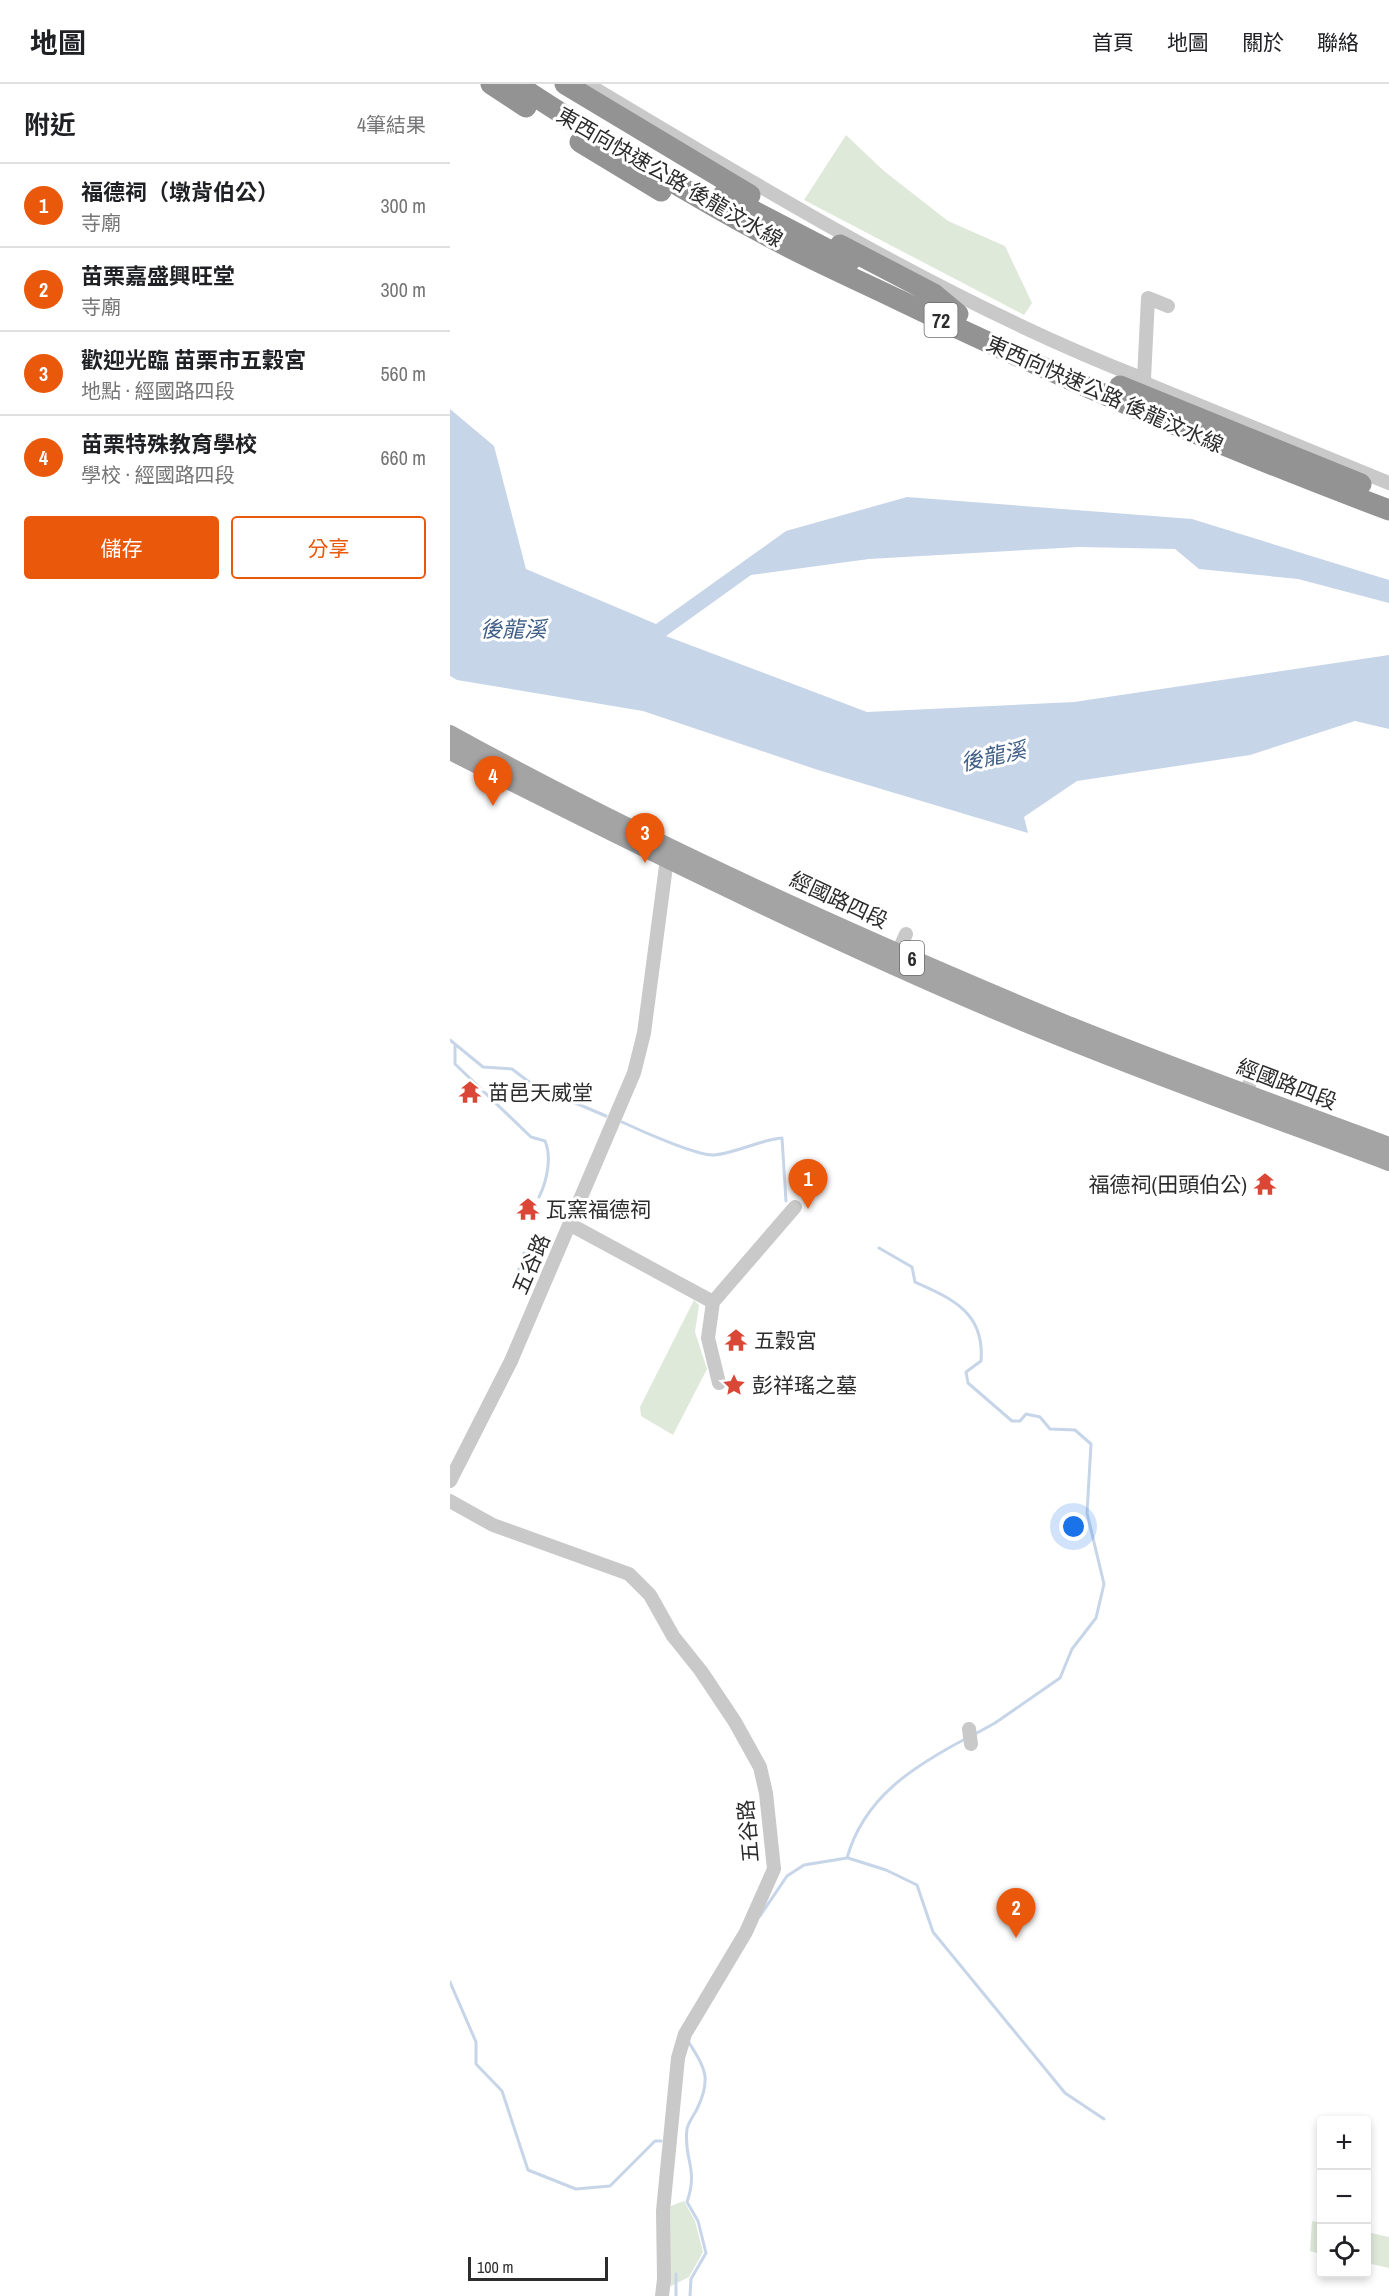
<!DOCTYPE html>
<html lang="zh-TW">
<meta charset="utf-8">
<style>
:root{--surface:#fff;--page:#f2f2f2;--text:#202124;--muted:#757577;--line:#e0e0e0;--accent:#ea580c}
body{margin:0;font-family:"Archivo Narrow","Noto Sans TC",sans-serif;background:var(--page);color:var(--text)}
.controls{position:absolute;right:18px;bottom:18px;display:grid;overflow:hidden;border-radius:6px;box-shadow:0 3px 9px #0003}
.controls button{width:54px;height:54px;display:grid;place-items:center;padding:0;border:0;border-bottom:2px solid var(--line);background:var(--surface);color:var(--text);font:30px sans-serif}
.scale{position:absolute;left:18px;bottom:15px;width:140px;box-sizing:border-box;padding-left:6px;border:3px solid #2c2c2c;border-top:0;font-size:16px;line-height:21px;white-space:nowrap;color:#2c2c2c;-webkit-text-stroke:4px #fff;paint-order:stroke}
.you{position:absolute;left:624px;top:1443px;width:21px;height:21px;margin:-15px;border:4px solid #fff;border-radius:50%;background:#1a73e8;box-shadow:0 0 0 9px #1a73e833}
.badge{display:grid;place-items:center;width:39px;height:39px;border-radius:50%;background:var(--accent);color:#fff;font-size:20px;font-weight:700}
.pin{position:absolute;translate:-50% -50px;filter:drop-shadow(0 2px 3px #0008)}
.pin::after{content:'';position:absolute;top:32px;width:21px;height:18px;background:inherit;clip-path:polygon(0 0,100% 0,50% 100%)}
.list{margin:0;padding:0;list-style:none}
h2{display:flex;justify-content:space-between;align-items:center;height:78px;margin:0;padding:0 24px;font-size:26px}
h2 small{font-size:20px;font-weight:400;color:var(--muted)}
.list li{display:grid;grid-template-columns:39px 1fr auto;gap:18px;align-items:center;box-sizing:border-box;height:84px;padding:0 24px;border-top:2px solid var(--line)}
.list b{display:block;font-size:22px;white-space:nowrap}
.list p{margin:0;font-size:20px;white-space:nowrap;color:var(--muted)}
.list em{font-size:20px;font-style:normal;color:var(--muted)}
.actions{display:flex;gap:12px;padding:18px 24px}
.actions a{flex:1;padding:14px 0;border:2px solid var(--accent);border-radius:6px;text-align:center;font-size:21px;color:var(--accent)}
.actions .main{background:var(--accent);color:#fff}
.icon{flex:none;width:33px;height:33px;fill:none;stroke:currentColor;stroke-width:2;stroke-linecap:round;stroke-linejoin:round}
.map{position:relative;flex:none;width:939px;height:2212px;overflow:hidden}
header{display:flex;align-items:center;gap:36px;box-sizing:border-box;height:84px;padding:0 30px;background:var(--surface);border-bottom:2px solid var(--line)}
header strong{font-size:28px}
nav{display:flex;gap:33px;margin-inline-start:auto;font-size:21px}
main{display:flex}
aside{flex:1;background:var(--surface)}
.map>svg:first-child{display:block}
</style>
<header>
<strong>地圖</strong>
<nav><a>首頁</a><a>地圖</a><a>關於</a><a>聯絡</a></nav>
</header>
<main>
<aside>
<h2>附近<small>4筆結果</small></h2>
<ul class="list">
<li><span class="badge">1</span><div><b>福德祠（墩背伯公）</b><p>寺廟</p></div><em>300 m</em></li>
<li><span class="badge">2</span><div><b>苗栗嘉盛興旺堂</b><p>寺廟</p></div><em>300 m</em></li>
<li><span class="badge">3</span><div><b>歡迎光臨 苗栗市五穀宮</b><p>地點 · 經國路四段</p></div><em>560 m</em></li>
<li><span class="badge">4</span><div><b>苗栗特殊教育學校</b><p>學校 · 經國路四段</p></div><em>660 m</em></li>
</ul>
<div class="actions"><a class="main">儲存</a><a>分享</a></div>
</aside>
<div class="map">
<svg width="939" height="2212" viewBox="0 0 939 2212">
<rect width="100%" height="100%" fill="#fff"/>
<path fill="#dfe9da" d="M396,51l38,36 64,50 57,25 27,57 -8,12 -220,-115z
M244,1216l5,5 -4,27 12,37 -34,66 -32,-19 -1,-9z
M234,2117l11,20 8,31 -14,25 -20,10 -1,-80z
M862,2137l9,2v31l-11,-3z
M917,2148l22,5v31l-22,-5z"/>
<path fill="#c7d5e8" d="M0,325l44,37 32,123 130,55 130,-93 121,-34 285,22 197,61v23l-91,-24 -99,-10 -24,-20 -96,-2 -210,12 -118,16 -85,61 201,76 207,-10 315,-47v74l-34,-8 -105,34 -173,26 -53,36 4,16 -210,-63 -175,-59 -186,-31 -7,-4z"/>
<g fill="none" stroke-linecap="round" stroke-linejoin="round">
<path stroke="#c7d5e8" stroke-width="3" d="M0,956l33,27 29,2 21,16 73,31
M5,962v18l76,73 14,4c7,16 2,40 -6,56
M172,1038c17,8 75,34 92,33 23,-2 45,-15 68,-17l4,63
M429,1164l33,19 3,15c38,17 70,31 66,79l-15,11 2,11 44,38h8l6,-7 14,3 10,12 25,1 16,14 -4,69 17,71 -8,34 -24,31 -12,29 -65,45 -20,11
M65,1192l8,-13 1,-10
M398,1774l38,12 31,15 16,47 132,161 39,26
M310,1832l27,-40 17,-11 43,-7c17,-61 67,-92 120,-120
M0,1898l26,60v22l26,27 26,79 48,19 34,-3 45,-45h6
M238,1957c17,27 24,37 9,68 -3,6 -9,14 -10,20 -4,30 12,39 0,73l11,19 8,32 -15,26 -1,17
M226,2190v22"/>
<path stroke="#c9c9c9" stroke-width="14" d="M137,0c180,107 361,219 557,295l3,5 242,99
M694,295l4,-81 20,8
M445,875l11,-25
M793,1018l8,-23
M121,1141l142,77
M269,1299l-11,-45 5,-36 82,-95
M0,1397l61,-120 123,-288 10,-40 24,-182
M0,1417l43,24 136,49 21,21 23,41 28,35 34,51 25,45 6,26 8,76 -28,63 -61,102 -7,24 -15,153 1,68 -2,17
M519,1645l2,15"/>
<path stroke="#a4a4a4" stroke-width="18" d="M0,650c197,109 408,204 616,290 106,43 215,82 323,122
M0,667c170,86 341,171 516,247 139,60 282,111 423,164"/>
<path stroke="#939393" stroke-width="21" d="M41,0l35,23
M66,0c84,55 170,109 259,156 41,22 83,40 124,60 160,78 323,147 490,210
M115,0l185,111
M130,58l81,49
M273,111l127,66
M390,161l94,49 24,20
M670,302l241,98"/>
</g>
<defs>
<g id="temple-bare" transform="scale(1.8)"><path d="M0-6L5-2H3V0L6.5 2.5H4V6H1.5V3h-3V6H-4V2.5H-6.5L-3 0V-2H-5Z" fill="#da4737" stroke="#fff" stroke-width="2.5" paint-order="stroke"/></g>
<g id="sight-bare" transform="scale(1.8)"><path d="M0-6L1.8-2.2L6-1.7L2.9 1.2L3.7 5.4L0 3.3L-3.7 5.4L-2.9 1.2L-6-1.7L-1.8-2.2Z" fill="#da4737" stroke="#fff" stroke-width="2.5" paint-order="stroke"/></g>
</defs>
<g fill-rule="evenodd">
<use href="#temple-bare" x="20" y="1008"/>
<use href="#temple-bare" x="815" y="1100"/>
<use href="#temple-bare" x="78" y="1125"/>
<use href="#temple-bare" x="286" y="1256"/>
<use href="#sight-bare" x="284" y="1301"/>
</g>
<g text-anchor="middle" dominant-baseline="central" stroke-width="6" stroke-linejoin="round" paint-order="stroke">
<g fill="#fff" stroke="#6b6b6b" stroke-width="1.5">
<rect x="474.5" y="219" width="33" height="34" rx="4.5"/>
<rect x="450" y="857" width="24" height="34" rx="4.5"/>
</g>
<g font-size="20" font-weight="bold" fill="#2c2c2c">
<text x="491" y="236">72</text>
<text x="462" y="874">6</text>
</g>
<g font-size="21" fill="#2c2c2c" stroke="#fff">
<text transform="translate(220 93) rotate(30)">東西向快速公路 後龍汶水線</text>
<text transform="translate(655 310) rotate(24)">東西向快速公路 後龍汶水線</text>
<text transform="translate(389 816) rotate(25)">經國路四段</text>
<text transform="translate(837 1000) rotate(21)">經國路四段</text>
<text transform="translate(81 1180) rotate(-67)">五谷路</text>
<text transform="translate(298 1747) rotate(-95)">五谷路</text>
</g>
<g font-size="21" fill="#2c2c2c" stroke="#fff" text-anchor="start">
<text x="38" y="1008">苗邑天威堂</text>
<text x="797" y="1100" text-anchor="end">福德祠(田頭伯公)</text>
<text x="96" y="1125">瓦窯福德祠</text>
<text x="304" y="1256">五穀宮</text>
<text x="302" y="1301">彭祥瑤之墓</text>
</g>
<g font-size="22" font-style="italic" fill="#405f88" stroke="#fff">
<text x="63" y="545">後龍溪</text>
<text transform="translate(543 672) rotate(-12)">後龍溪</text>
</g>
</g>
</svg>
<div class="controls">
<button>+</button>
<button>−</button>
<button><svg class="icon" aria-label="locate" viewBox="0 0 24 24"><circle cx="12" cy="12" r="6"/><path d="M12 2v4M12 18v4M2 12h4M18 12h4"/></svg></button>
</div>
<div class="scale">100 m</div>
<div class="you"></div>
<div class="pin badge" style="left:358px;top:1125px">1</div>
<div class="pin badge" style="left:566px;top:1854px">2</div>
<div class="pin badge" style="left:195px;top:779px">3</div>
<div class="pin badge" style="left:43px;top:722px">4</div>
</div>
</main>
